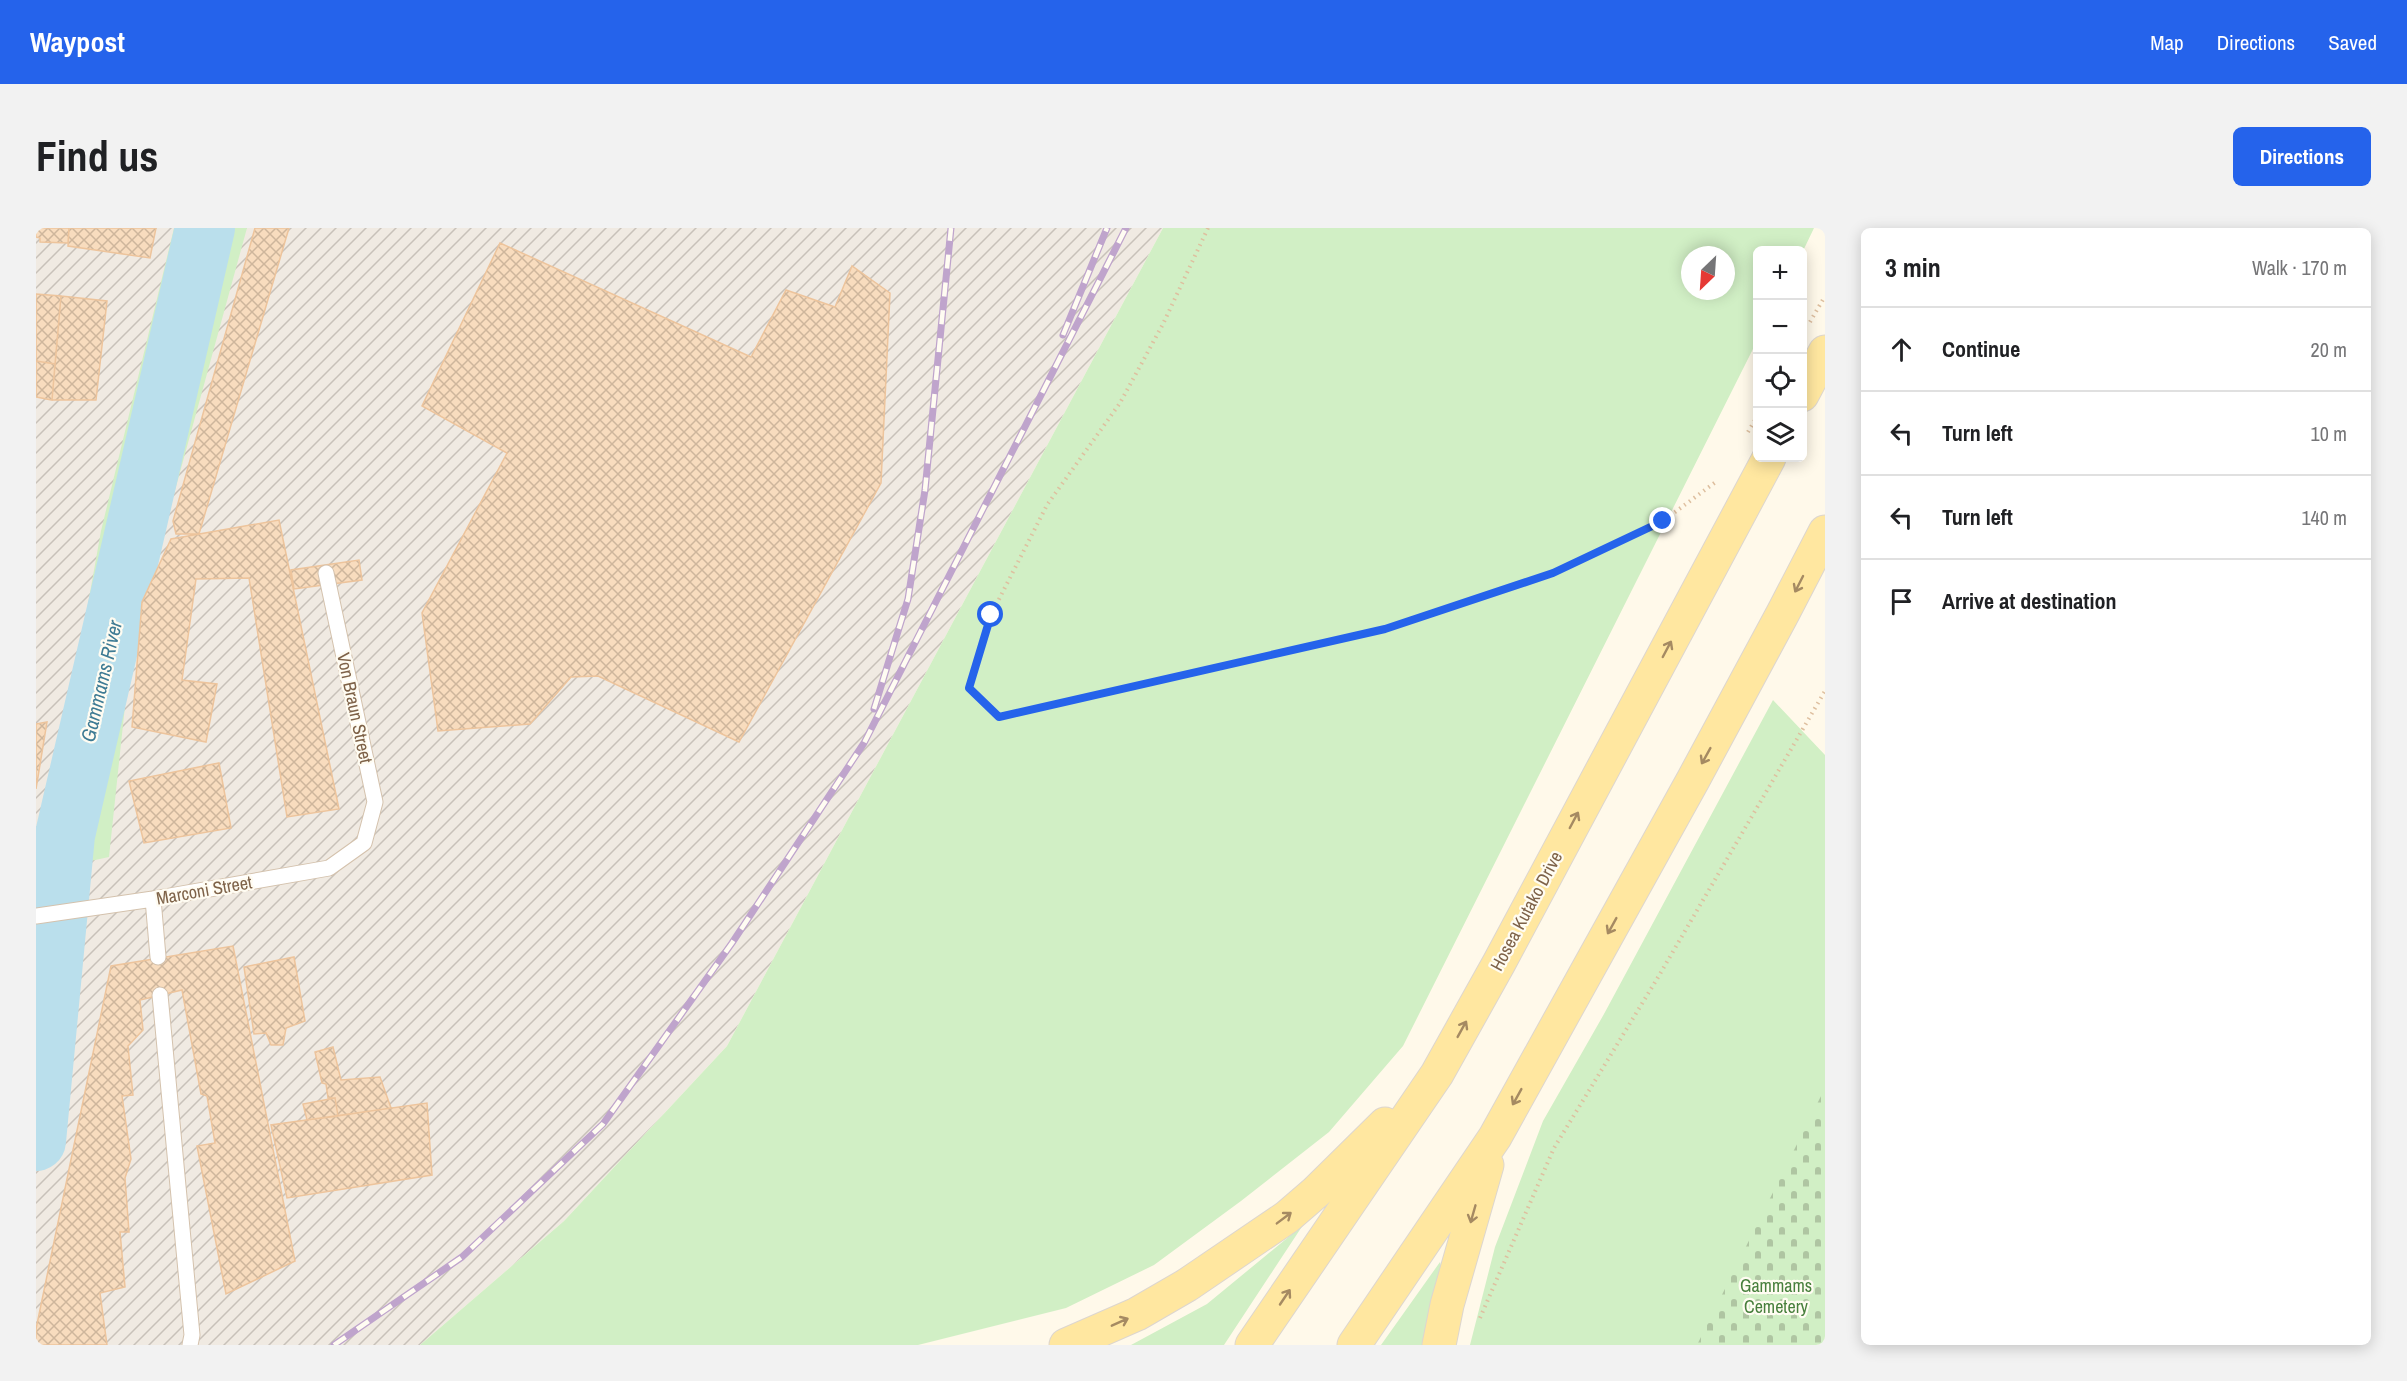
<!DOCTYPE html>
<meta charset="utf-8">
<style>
:root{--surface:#fff;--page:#f2f2f2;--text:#202124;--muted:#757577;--line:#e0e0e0;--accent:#2563eb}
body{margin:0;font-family:"Archivo Narrow",sans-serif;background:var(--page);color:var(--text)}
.controls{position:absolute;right:18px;top:18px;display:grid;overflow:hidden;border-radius:9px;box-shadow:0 3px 15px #0003}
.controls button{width:54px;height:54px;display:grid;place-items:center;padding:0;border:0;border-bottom:2px solid var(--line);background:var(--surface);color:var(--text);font:30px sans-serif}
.compass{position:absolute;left:1645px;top:18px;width:54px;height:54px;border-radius:50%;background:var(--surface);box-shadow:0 3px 15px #0003;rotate:205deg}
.stop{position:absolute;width:18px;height:18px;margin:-14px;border:4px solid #2563eb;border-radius:50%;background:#fff}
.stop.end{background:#2563eb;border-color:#fff;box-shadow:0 2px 6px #0008}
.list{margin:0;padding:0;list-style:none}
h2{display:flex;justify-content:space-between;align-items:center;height:78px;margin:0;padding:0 24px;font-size:26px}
h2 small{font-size:20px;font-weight:400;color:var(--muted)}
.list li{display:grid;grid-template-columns:39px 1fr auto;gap:18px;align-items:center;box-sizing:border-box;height:84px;padding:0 24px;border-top:2px solid var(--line)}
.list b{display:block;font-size:22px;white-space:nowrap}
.list em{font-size:20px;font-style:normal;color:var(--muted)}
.icon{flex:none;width:33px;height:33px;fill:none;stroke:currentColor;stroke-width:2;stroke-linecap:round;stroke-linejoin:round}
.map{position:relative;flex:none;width:1789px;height:1117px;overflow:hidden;border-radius:9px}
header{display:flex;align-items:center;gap:36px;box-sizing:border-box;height:84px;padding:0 30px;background:var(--accent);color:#fff}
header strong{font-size:28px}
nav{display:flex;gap:33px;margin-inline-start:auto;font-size:21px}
.intro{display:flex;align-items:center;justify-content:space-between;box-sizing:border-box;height:144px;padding:0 36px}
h1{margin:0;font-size:42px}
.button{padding:15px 27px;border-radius:9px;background:var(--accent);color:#fff;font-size:21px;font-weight:700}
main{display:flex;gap:36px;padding:0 36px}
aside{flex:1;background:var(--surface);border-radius:9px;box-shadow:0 3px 15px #0003}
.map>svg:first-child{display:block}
</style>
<header>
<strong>Waypost</strong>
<nav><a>Map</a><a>Directions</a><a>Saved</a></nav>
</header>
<div class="intro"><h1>Find us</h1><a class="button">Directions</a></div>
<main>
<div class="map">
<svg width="1789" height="1117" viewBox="0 0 1789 1117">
<defs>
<pattern id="industrial-furrows" width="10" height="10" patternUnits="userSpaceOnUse" patternTransform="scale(1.5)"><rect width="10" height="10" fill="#f0eae2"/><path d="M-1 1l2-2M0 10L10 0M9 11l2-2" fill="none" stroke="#c8c1b9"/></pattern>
<pattern id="cemetery-stones" width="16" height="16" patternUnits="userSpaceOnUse" patternTransform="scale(1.5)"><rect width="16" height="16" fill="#d1efc5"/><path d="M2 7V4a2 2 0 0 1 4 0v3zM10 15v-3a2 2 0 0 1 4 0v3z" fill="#afc5a2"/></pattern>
<pattern id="building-cross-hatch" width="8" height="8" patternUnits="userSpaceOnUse" patternTransform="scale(1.5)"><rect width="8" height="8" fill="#f8dcbe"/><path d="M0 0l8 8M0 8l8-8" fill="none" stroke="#ceb69c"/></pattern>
</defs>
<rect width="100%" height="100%" fill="#fff9ea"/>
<path fill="url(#industrial-furrows)" d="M0,0h1127l-436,818 -163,175 -144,124h-384z"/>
<path fill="#d1efc5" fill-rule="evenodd" d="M138,0h73l-87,317 -24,57 -27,255 -69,15 61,-341z
M1127,0h651l-11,23 -45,-1 -1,91 -354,705 -74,86 -88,69 -87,64 -88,43 -148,37h-498l144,-124 163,-175zM1654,27h36v36h-36z
M1737,472l52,55v378l-113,212h-242l25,-98 48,-126 61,-107z
M1267,997l-79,120h-93l76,-41z
M1404,1034l2,8 -18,75h-43z"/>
<path fill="url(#cemetery-stones)" d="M1789,860v257h-128z"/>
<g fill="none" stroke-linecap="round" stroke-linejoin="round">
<path stroke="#badfec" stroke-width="60" d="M0,913l29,-306 140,-607"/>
</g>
<path fill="url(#building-cross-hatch)" stroke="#edc49c" stroke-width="1.5" d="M0,0h33l-1,15 -28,-1v-4l-4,-1z
M33,0h87l-6,30 -82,-12z
M219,0h34l-90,306h-23l-3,-13z
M464,15l251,114 35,-67 49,17 17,-41 38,27 -9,190 -142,259 -141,-66 -27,1 -41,47 -92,7 -16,-118 85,-160 -85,-47z
M0,66l25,2 -6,68 -19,-3z
M25,68l46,5 -11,99h-44z
M0,133l19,3 -3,36 -16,-3z
M243,292l60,289 -52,8 -38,-239 -53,1 -14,101 35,4 -11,58 -74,-15 10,-125 29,-63z
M323,332l3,20 -68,9 -3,-19z
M11,494l-11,67v-65z
M183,535l12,65 -87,15 -15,-62z
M197,718l62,315 -69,33 -29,-148 18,-3 -8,-47 -6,-2 -19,-104 -42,10 3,30 -15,16 5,49 -11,1 9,63 -6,19 4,54h-9l5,55 -25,6 7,52h-71v-16l75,-363z
M258,729l11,64 -19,7 -3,17h-12l-5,-12 -12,1 -10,-67z
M297,819l8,33 39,-3 11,31 -53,8 -3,-18h-7l-2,-14 -4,-1 -7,-31z
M299,870l3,18 -31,4 -4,-16z
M391,875l5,72 -145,23 -16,-73z"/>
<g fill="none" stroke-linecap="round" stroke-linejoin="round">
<g stroke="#d4c2ad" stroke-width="17">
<path id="service" d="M117,671l5,58
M0,688l117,-17 176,-31 35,-25 11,-41 -49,-229
M124,767l32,340 -2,10"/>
</g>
<g stroke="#ddd6cf" stroke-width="35">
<path id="primary" d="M1766,167l23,-43
M1030,1117l71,-31 50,-29 100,-68 29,-25 69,-68
M1216,1117l185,-271 62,-111 270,-505
M1318,1117l141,-208 198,-357 90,-167 42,-81
M1403,1117l8,-40 40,-140"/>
</g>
<path stroke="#debf9f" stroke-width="4" stroke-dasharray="1.5 4.5" stroke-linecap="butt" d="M1172,0l-45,96 -43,79 -73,102 -56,110 -22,73 30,29 386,-88 168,-56 110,-52 54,-40
M1774,94l15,-26
M1712,204l10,-17
M1444,1090l74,-170 103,-169 168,-288"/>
<use href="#service" stroke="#fff" stroke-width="15"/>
<use href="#primary" stroke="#ffe7a0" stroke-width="33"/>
<g stroke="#bfa4cc" stroke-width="7">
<path id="rail" d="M1027,107l44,-107
M838,481l34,-110 17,-109 26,-262
M298,1117l128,-88 141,-133 129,-181 132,-200 262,-515"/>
</g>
<use href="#rail" stroke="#fffcf2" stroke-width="4.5" stroke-dasharray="14" stroke-linecap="butt"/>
</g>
<defs><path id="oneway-shaft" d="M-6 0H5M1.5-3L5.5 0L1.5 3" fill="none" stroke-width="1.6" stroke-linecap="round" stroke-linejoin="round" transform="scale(1.5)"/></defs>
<g stroke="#a58a62">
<use href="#oneway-shaft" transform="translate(1763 356) rotate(117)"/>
<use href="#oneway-shaft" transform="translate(1631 421) rotate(-62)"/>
<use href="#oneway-shaft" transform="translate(1670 528) rotate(119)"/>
<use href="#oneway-shaft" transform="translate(1538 592) rotate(-62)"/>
<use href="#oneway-shaft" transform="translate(1576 698) rotate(119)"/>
<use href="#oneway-shaft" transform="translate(1426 801) rotate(-61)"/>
<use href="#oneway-shaft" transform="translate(1481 869) rotate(119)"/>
<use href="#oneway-shaft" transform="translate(1437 986) rotate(106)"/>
<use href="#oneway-shaft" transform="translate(1248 990) rotate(-37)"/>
<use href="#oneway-shaft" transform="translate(1249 1069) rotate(-56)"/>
<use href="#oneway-shaft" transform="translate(1084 1094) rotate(-24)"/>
</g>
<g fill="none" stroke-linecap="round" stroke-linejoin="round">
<path stroke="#2563eb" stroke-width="8" d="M955,387l-22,73 30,29 386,-88 168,-56 110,-52"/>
</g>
<g text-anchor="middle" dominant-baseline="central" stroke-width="4.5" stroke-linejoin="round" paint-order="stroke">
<g font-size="18" fill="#7e6248" stroke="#fffcf2">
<text transform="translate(319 480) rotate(78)">Von Braun Street</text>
<text transform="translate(168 662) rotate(-10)">Marconi Street</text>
<text transform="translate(1490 683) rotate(-62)">Hosea Kutako Drive</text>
</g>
<g font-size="18" fill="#477f3c" stroke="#fffcf2">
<text x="1740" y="1057">Gammams<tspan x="1740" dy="21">Cemetery</tspan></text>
</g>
<g font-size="20" font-style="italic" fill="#3e7b94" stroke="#fffcf2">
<text transform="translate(65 453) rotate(-77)">Gammams River</text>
</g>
</g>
</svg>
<div class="controls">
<button>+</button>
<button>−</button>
<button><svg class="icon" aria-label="locate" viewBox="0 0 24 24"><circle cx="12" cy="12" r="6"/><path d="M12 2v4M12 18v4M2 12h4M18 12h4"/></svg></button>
<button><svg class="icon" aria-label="layers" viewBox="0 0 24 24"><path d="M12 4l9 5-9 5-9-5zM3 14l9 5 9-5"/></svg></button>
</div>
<svg class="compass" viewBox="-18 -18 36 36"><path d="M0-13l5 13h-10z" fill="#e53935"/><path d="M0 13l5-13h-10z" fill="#757577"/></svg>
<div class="stop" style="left:955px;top:387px"></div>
<div class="stop end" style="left:1627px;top:293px"></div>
</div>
<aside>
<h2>3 min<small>Walk · 170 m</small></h2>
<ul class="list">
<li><svg class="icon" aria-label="ahead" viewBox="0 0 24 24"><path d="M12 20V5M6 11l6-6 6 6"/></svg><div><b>Continue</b></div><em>20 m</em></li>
<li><svg class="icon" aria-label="left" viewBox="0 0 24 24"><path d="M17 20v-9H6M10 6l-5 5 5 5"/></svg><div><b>Turn left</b></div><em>10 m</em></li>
<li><svg class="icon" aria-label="left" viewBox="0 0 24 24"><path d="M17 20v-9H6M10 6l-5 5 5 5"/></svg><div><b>Turn left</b></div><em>140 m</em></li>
<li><svg class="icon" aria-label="arrive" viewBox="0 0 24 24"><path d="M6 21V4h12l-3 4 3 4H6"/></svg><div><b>Arrive at destination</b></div></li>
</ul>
</aside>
</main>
